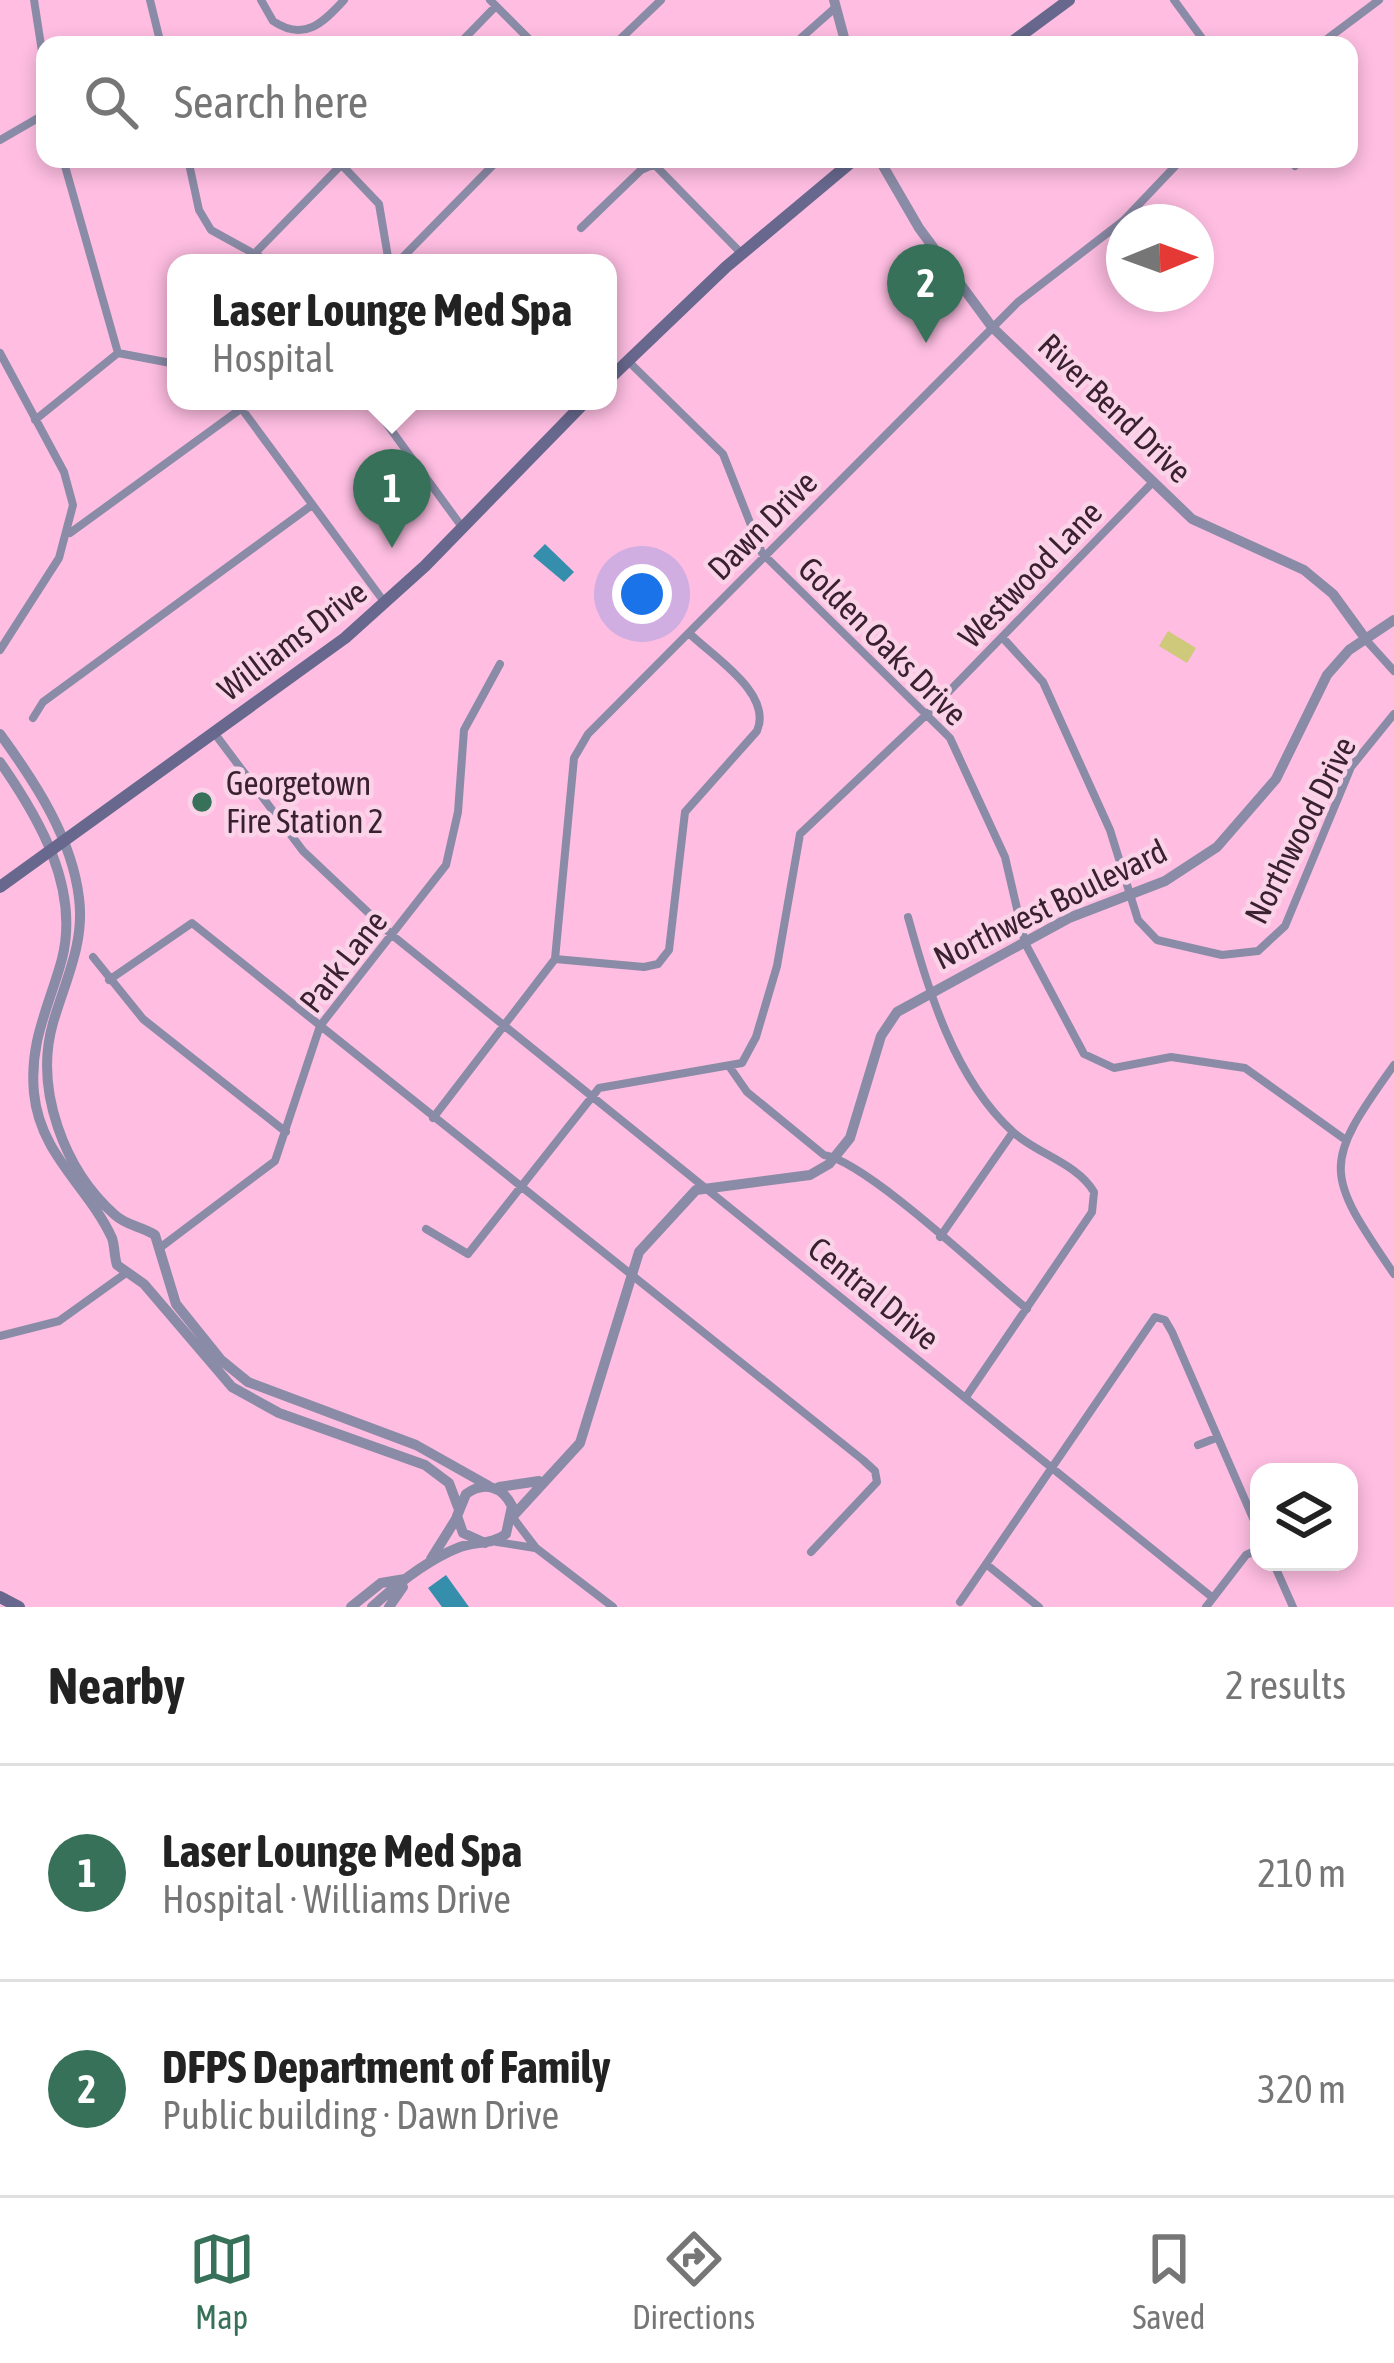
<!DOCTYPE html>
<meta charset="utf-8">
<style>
:root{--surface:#fff;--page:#f2f2f2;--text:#222;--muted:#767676;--line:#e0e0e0;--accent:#387159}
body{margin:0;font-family:"Asap Condensed",sans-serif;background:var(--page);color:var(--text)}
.controls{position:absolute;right:36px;bottom:36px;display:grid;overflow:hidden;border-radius:24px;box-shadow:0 6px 18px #0003}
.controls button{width:108px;height:108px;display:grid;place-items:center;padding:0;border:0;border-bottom:3px solid var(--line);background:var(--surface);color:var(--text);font:60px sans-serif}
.compass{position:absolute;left:1106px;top:204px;width:108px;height:108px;border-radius:50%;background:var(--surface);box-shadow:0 6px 18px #0003;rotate:89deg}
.you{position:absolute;left:642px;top:594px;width:42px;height:42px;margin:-30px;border:9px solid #fff;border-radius:50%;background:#1a73e8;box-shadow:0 0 0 18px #1a73e833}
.badge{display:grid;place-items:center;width:78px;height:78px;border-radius:50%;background:var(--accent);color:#fff;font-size:39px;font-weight:700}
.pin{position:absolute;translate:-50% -99px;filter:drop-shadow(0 3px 6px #0008)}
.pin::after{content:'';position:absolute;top:63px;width:42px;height:36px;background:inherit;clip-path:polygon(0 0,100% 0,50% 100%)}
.popup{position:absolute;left:167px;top:254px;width:450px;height:156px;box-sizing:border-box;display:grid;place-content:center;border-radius:24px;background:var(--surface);filter:drop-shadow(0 3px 9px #0005);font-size:39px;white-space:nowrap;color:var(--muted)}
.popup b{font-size:45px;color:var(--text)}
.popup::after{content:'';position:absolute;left:50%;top:100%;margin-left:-24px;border:24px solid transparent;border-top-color:var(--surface)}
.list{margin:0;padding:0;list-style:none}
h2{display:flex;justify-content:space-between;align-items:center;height:156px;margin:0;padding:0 48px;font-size:51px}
h2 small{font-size:39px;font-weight:400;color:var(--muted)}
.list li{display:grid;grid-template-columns:78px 1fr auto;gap:36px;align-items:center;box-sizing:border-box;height:216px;padding:0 48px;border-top:3px solid var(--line)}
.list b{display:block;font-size:45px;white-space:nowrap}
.list p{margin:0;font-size:39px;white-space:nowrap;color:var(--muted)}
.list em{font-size:39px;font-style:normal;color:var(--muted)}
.icon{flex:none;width:66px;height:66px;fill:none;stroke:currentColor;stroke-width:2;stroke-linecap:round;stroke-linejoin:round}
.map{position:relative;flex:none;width:1394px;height:1607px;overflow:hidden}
.search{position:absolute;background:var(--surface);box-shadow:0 6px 18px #0003;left:36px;right:36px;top:36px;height:132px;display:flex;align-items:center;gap:30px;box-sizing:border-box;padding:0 42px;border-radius:24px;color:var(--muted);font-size:45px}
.sheet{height:588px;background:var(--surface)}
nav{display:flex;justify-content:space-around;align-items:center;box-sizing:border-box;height:168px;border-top:3px solid var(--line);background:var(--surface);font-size:33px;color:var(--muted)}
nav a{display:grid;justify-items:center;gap:6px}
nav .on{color:var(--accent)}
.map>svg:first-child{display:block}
</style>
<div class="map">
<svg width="1394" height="1607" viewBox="0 0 1394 1607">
<rect width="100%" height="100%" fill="#febde1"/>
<path fill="#cfc97b" d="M1168,631l28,17 -9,15 -28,-17z"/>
<path fill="#348eac" d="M545,544l29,28 -10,10 -31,-26z
M446,1575l23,32h-27l-14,-19z"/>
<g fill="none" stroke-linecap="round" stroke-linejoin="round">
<path stroke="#8a8ba6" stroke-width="8" d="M34,0l11,71
M150,0l11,45
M261,0l12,21c31,21 50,2 71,-21
M490,0l45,45
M1174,0l33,45
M458,45l38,-39
M614,45l47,-45
M793,45l43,-38
M1319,45l60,-45
M0,140l45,-26
M63,159l55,194
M188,159l11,51 12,20 60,33
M336,159l43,45 10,59
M649,159l92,94
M1290,159l5,7
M581,228l60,-58 25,-11
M257,251l90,-92
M397,263l102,-104
M0,353l64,119 9,33 -14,53 -59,92
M118,353l58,11
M627,360l96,94 39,99 188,185 55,119 20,86 59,111 30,14 57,-11 74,11 98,70
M236,401l149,202
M370,401l92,126
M35,420l83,-67
M388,425l22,-24
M70,533l172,-125 19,-7
M1002,637l41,45 67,148 28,90 19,20 65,15 36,-4 27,-25 66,-159 43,-53
M1366,640l28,31
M33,718l10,-16 269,-197
M215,734l88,117 89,84 821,663
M908,917c21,75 46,161 105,215 24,22 64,31 81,60l-2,20 -126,185
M93,957l50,62 143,113
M555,959l89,8 14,-3 11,-14 16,-138 72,-81c16,-37 -42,-73 -67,-97
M109,980l83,-57 671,537 12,11 2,11 -66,70
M1394,1065c-72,100 -70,107 0,209
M731,1069l16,23 77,63c42,6 164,122 203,154
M433,1118l122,-159 19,-201 14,-24 430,-432 105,-81 59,-62
M426,1229l42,25 131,-166 143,-25 14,-26 21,-71 23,-132 127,-120 225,-231
M940,1237l73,-105
M161,1247l114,-86 45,-135 126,-161 12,-53 6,-82 36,-66
M0,1336l59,-15 67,-48
M1198,1445l18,-7
M514,1519l22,29 77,59
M497,1542l38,6
M1273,1562l20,45
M986,1564l53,43
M960,1602l195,-285 10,3 7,12 87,200
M1206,1607l40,-52 13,-6"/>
<path stroke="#8a8ba6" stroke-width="10" d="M834,0l12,45
M879,159l40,69 73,99 200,192 112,51 29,24 32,44
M0,734c35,48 72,104 79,164 6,45 -14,83 -26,125 -19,66 11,147 62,192 12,11 26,11 40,20l21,69 45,56 27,22 168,63 73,41
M0,762c39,56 80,126 62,197 -13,48 -33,82 -28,134 6,62 54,93 78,145 3,9 2,18 5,27l27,19 88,103 47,26 146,52 24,18 9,24
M499,1487l40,-6
M514,1515l66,-72 59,-191 57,-62 114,-15 19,-11 21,-26 31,-102 16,-24 172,-94 96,-37 52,-34 59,-68 51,-104 22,-25 45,-30
M431,1559l25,-40
M351,1607l30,-24 24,-4
M372,1607c25,-23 57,-48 88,-60 17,-6 31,-2 46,-13l6,-28c-10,-20 -28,-25 -46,-12l-9,22 6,17 22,10
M389,1607l14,-20"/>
<path stroke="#68688e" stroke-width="12" d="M1008,45l61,-45
M608,380l118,-113 129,-108
M0,887l345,-249 80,-72 161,-165
M0,1597l19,10"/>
</g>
<circle fill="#387159" stroke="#fbd3e9" stroke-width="4.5" cx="202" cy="802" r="12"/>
<g text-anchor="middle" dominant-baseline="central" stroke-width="9" stroke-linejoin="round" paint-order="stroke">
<g font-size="33" fill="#39212f" stroke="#fbd3e9">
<text transform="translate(1115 408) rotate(44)">River Bend Drive</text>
<text transform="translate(762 525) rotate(-45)">Dawn Drive</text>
<text transform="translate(1030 574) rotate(-46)">Westwood Lane</text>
<text transform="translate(292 640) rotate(-37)">Williams Drive</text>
<text transform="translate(883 641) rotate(45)">Golden Oaks Drive</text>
<text transform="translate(1300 830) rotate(-63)">Northwood Drive</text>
<text transform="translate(1050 904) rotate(-26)">Northwest Boulevard</text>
<text transform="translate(343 961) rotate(-52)">Park Lane</text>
<text transform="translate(874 1293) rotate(39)">Central Drive</text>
</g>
<g font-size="33" fill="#39212f" stroke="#fbd3e9" text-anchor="start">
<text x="226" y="783">Georgetown<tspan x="226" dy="38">Fire Station 2</tspan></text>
</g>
</g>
</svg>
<div class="controls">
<button><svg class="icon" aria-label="layers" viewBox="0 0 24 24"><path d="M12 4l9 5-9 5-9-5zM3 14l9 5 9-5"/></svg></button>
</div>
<svg class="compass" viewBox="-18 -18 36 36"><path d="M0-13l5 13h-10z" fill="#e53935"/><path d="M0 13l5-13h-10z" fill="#767676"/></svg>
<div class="you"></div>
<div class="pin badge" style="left:392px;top:548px">1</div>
<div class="popup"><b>Laser Lounge Med Spa</b>Hospital</div>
<div class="pin badge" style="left:926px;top:343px">2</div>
<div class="search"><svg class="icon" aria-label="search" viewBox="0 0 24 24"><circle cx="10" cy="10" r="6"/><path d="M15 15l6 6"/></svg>Search here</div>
</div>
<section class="sheet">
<h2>Nearby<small>2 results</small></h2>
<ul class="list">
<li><span class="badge">1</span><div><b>Laser Lounge Med Spa</b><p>Hospital · Williams Drive</p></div><em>210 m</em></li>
<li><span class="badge">2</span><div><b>DFPS Department of Family</b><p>Public building · Dawn Drive</p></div><em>320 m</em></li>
</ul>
</section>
<nav>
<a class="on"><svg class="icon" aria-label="map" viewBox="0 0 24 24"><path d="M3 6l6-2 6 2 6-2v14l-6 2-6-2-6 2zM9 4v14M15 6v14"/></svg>Map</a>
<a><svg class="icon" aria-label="directions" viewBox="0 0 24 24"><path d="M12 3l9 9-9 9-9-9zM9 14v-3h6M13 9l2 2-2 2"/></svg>Directions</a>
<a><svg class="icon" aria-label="saved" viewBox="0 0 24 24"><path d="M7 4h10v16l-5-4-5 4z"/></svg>Saved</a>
</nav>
